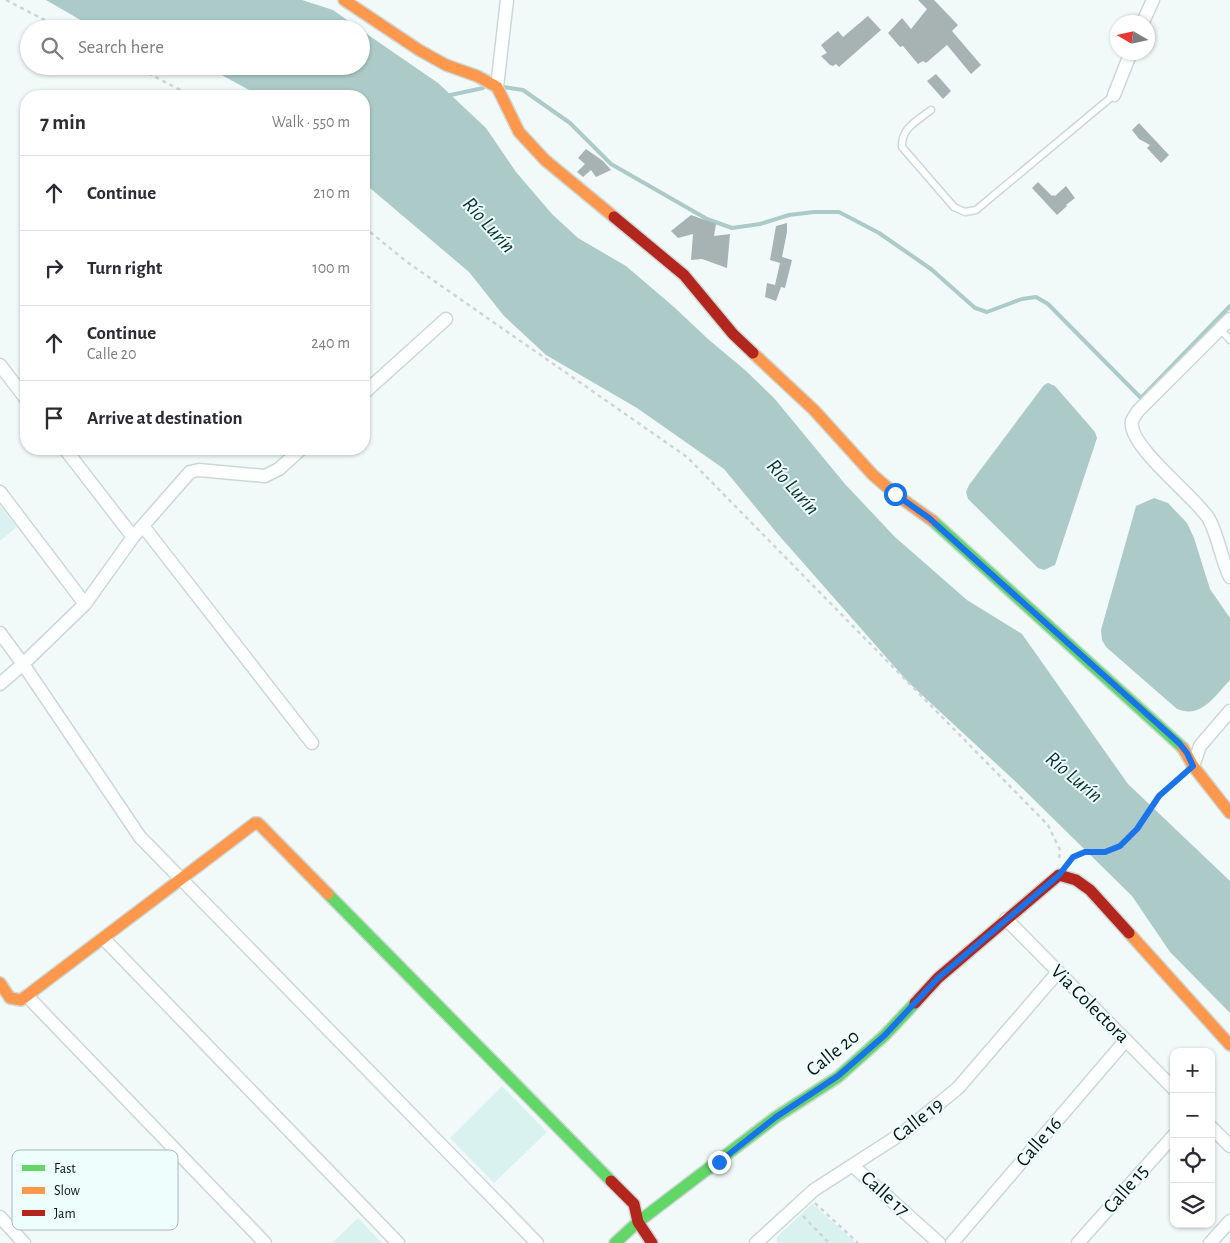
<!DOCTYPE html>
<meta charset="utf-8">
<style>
:root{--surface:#fff;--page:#f2f2f3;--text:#2b2b33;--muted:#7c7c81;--line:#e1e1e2}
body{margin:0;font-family:"Alegreya Sans",sans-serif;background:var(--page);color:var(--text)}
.controls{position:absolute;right:15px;bottom:15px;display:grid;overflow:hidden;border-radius:10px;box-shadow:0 1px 4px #0004}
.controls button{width:45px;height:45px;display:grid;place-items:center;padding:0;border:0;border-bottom:1px solid var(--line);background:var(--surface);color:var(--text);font:25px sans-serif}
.compass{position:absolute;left:1110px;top:15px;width:45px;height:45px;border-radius:50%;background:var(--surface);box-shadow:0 1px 4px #0004;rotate:279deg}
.stop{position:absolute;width:15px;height:15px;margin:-11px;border:4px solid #1a73e8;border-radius:50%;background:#fff}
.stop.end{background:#1a73e8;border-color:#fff;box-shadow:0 1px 5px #0008}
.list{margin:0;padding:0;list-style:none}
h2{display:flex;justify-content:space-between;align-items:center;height:65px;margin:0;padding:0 20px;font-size:21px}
h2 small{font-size:16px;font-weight:400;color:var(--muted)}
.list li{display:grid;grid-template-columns:32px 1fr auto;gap:15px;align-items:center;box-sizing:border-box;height:75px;padding:0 20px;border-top:1px solid var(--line)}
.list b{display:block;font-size:19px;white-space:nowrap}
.list p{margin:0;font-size:16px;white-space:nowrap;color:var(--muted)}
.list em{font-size:16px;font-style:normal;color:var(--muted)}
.icon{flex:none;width:28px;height:28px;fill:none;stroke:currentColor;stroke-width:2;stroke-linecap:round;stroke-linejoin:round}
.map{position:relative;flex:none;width:1230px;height:1243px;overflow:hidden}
.search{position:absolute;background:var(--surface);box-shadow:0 1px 4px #0004;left:20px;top:20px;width:350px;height:55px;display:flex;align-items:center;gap:12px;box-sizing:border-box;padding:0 18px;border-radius:28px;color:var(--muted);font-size:19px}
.panel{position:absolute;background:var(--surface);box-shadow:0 1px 4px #0004;left:20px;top:90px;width:350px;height:365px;border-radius:20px}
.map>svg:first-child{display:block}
</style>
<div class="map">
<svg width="1230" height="1243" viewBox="0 0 1230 1243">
<rect width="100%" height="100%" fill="#f2faf9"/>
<path fill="#d9f2ef" d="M0,506l17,21 -17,14z
M502,1086l45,46 -53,51 -44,-45z
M813,1203v1l43,39h-79v-6z
M358,1218l24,25h-50z"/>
<path fill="#accbc8" d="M46,0h256l31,10 27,19h-264z
M361,30l77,53 48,45 30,44 36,42 26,24 48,28 48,41 34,32 37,31 29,28 71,86 50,53 72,63 55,34 106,150 102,97v132l-60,-61 -38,-56 -115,-113 -109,-101 -132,-150 -52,-63 -87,-61 -91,-53 -42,-39 -35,-44 -105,-89v-87h-104l-55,-30h156z
M1048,383l7,3 40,46 2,6 -42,127 -11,5 -6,-2 -70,-69 -2,-7 3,-7 75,-100z
M1154,498l14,5 19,20 7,15 16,51 20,29v62c-15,16 -29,39 -53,29l-71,-62 -4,-7 -1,-10 35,-124z"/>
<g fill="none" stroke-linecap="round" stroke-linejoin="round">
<path stroke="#accbc8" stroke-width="4" d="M503,87l20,3 47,33 41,41 96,55 25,9 28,-4 29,-9 25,-3h25l40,21 52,36 44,39 12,4 35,-13 14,-2 12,7 93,94 89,-92
M446,96l37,-8"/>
</g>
<path fill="#a7b2b2" d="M918,0h16l24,25 -6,6 29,34 -10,9 -24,-29 -21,18 -3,-2 -5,3 -15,-18 -3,1 -12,-14 14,-15 9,11 16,-20z
M868,16l13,14 -42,37 -3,-3 -3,2 -3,-1 -9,-9 6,-3 -6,-8 17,-14 5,6z
M936,74l15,17 -8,8 -16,-18z
M1139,123l30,32 -8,8 -14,-15 3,-3 -11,-6 -7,-9z
M586,149l17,12 8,9 -15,7 -5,-7 -8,7 -6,-5 8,-8 -7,-6z
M1038,182l14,14 1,-1 2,1 11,-10 9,12 -9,7 1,1 -10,9 -25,-27z
M691,215l25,9 -2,12 16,-2 -3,34 -25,-9 -11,1 2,-26 -15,4 -7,-7z
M787,223v9l-5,25 10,3 -7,28 -4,-1 -5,14 -11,-4 2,-14 8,2 5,-22 -10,-3 6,-34z"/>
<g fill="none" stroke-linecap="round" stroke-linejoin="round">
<g stroke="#ccd7d6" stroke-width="9">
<path id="lane" d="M931,110c-14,11 -30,18 -29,37l52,60 11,5 11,-2 138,-115
M1220,329l10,11"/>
</g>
<g stroke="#ccd7d6" stroke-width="15">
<path id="street" d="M1143,22l10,-22
M497,87l10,-87
M1114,95l17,-43
M1230,319l-92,92c-2,3 -5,7 -6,10 -5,25 64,76 77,98 10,19 12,40 21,58
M0,365l26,34
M364,393l82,-74
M65,449l68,88
M0,492l85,112
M143,526l169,217
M0,633l23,31 117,173 397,406
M0,684l23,-20 62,-60 48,-67 57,-65 9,-2 66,6 14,-7 22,-20
M1193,766l7,-20 30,-35
M1006,919l168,170
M104,939l294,304
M27,996l238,247
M1211,1127l19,19
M853,1166l86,77
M0,1217l24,26
M756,1243l58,-53 90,-58 54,-44 100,-116
M952,1243l174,-203
M1078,1243l96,-108
M1210,1243l20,-22"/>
</g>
<g stroke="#ccd7d6" stroke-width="14">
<path id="fast" d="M933,521l250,227
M328,894l283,287
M615,1243l23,-21 138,-105 62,-40 47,-42 30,-32"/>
</g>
<g stroke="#ccd7d6" stroke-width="14">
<path id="slow" d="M344,0l75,50 27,15 31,11 20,11 22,45 26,28 69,57
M753,353l61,57 59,65 22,19 38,27
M1183,748l10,18 37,47
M1129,933l101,112
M0,983l10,15 11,2 234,-177h3l70,71"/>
</g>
<g stroke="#ccd7d6" stroke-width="14">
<path id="jam" d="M614,217l70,58 49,59 20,19
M915,1003l23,-25 121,-103 17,5 14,10 39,43
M611,1181l23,23 4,18 14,21"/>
</g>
<path stroke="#d1d4d4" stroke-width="2.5" stroke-dasharray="4 4" stroke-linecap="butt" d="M6,0l56,29
M134,66l58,30
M364,227l43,35 280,195 361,368 12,25 -1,11
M1069,862c12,-16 35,-5 51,-16 17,-11 25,-33 38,-49 7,-8 16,-14 24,-21
M815,1203l43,40
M803,1216l26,27"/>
<use href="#lane" stroke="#fdfefe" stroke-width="6"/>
<use href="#street" stroke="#fdfefe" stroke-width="12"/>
<use href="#fast" stroke="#63d668" stroke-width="11"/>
<use href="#slow" stroke="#ff974d" stroke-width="11"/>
<use href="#jam" stroke="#b3261e" stroke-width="11"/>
</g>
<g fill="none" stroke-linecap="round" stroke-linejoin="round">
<path stroke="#1a73e8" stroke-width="6" d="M719,1162l57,-45 62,-41 47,-41 53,-57 121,-103 14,-18 12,-5h20l15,-6 17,-17 22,-33 34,-30 -6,-13 -8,-10 -250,-225 -34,-24"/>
</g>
<g text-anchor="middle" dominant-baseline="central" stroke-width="4" stroke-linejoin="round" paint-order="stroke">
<g font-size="20" fill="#051413" stroke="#eefefc">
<text transform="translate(1090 1004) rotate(45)">Via Colectora</text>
<text transform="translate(833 1053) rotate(-39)">Calle 20</text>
<text transform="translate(918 1120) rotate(-38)">Calle 19</text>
<text transform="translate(1039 1142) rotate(-49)">Calle 16</text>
<text transform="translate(1126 1189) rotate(-49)">Calle 15</text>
<text transform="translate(885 1194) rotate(42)">Calle 17</text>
</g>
<g font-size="21" font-style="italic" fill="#06302e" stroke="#eefefc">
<text transform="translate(489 225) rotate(48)">Río Lurín</text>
<text transform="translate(793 487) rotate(48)">Río Lurín</text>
<text transform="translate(1074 777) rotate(40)">Río Lurín</text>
</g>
</g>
<rect x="12" y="1150" width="166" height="80" rx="8" fill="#eefefc" stroke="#a8b8b6" stroke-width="1"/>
<rect x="22" y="1165" width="23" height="6" fill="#63d668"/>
<rect x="22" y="1187" width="23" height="7" fill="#ff974d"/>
<rect x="22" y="1210" width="23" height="6" fill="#b3261e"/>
<g font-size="14" fill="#051413">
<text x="54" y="1173">Fast</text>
<text x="54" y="1195">Slow</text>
<text x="54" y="1218">Jam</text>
</g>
</svg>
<div class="controls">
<button>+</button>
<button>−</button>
<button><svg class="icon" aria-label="locate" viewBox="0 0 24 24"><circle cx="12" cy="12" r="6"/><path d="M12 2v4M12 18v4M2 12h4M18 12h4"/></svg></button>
<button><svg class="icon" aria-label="layers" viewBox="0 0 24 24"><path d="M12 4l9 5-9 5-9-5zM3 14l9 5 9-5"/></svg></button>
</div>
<svg class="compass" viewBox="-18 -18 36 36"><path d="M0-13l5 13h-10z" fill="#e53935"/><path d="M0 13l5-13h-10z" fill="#7c7c81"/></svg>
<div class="stop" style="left:895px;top:494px"></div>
<div class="stop end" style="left:719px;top:1162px"></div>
<div class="search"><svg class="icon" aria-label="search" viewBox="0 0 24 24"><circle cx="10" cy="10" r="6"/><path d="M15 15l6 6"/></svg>Search here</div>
<section class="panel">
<h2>7 min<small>Walk · 550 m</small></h2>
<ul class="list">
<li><svg class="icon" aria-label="ahead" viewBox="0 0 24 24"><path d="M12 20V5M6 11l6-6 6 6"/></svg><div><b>Continue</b></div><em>210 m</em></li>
<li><svg class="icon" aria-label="right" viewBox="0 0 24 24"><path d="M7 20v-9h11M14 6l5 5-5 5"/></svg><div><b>Turn right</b></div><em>100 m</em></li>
<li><svg class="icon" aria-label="ahead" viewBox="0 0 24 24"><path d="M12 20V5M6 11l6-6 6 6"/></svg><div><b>Continue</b><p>Calle 20</p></div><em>240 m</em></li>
<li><svg class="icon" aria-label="arrive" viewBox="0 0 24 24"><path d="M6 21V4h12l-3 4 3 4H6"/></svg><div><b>Arrive at destination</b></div></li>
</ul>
</section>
</div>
